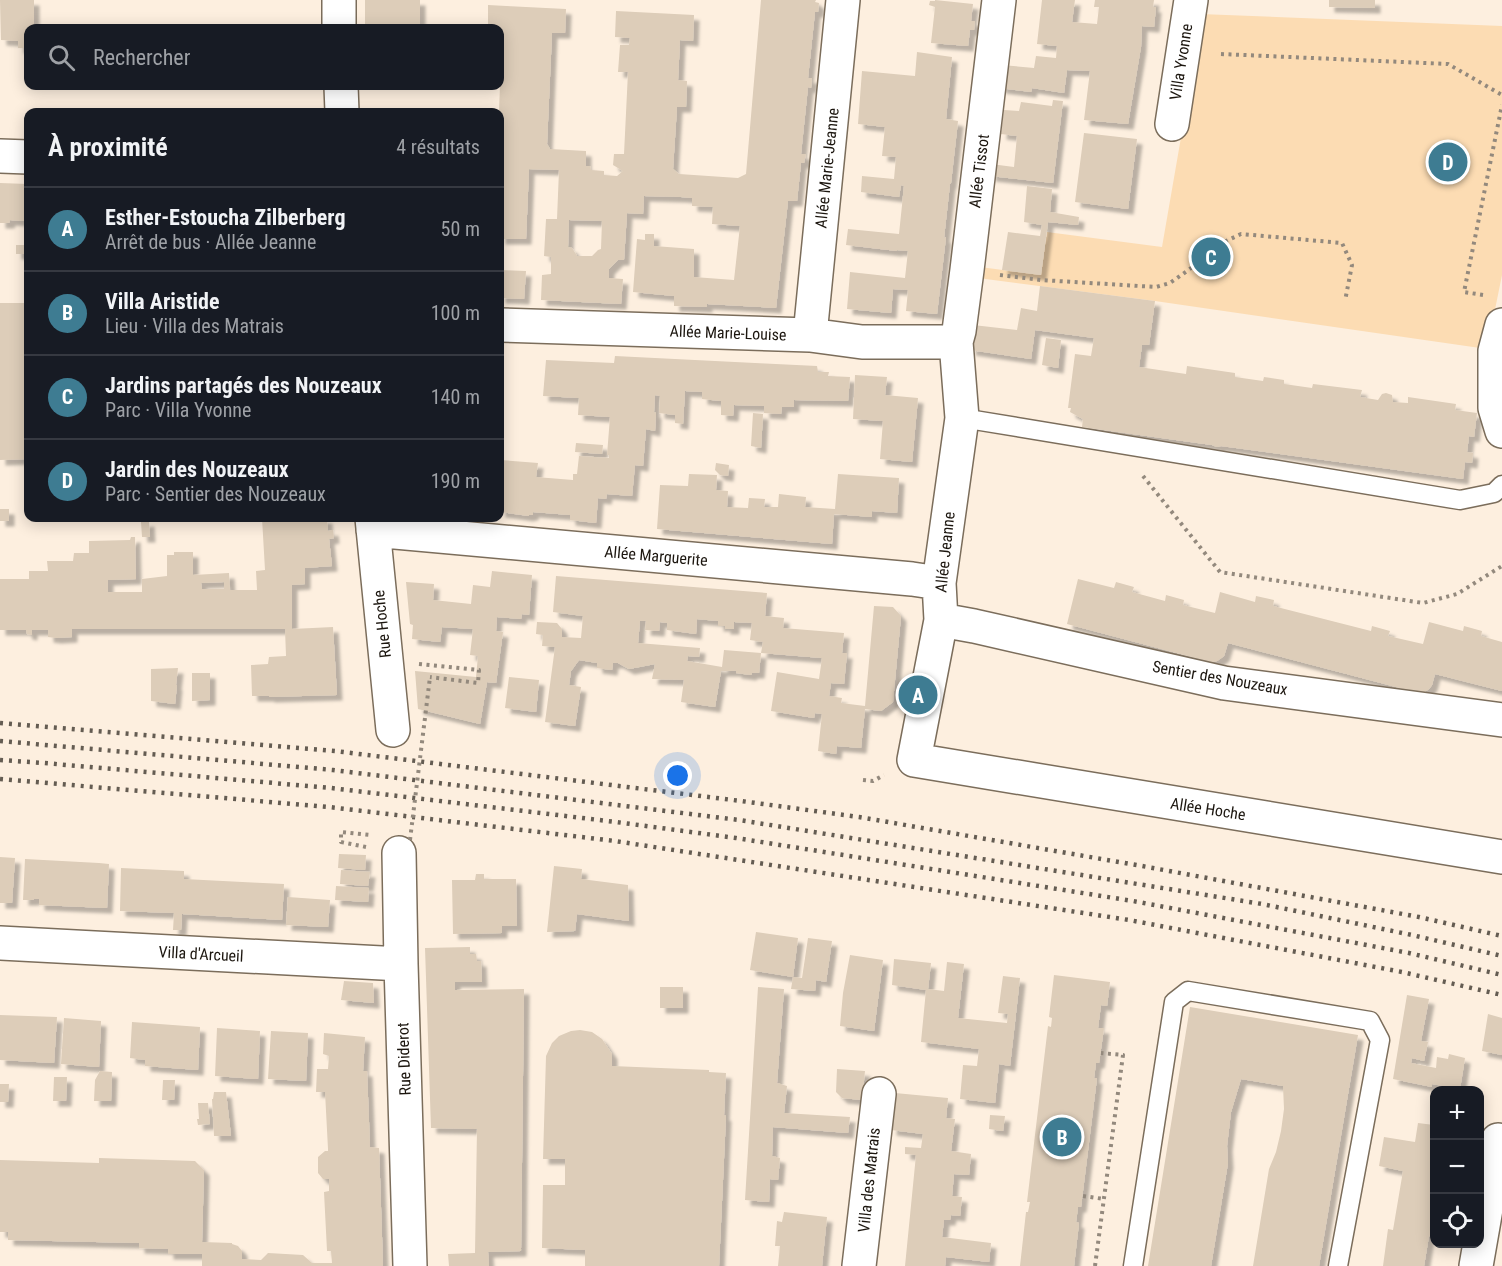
<!DOCTYPE html>
<html lang="fr">
<meta charset="utf-8">
<style>
:root{--surface:#171b24;--page:#242831;--text:#f1f3f6;--muted:#9ea1a6;--line:#363941;--accent:#3e7c92}
body{margin:0;font-family:"Roboto Condensed",sans-serif;background:var(--page);color:var(--text)}
.controls{position:absolute;right:18px;bottom:18px;display:grid;overflow:hidden;border-radius:12px;box-shadow:0 3px 15px #0003}
.controls button{width:54px;height:54px;display:grid;place-items:center;padding:0;border:0;border-bottom:2px solid var(--line);background:var(--surface);color:var(--text);font:30px sans-serif}
.you{position:absolute;left:678px;top:776px;width:21px;height:21px;margin:-15px;border:4px solid #fff;border-radius:50%;background:#1a73e8;box-shadow:0 0 0 9px #1a73e833}
.badge{display:grid;place-items:center;width:39px;height:39px;border-radius:50%;background:var(--accent);color:#fff;font-size:20px;font-weight:700}
.pin{position:absolute;translate:-50% -50%;border:3px solid #fff;box-shadow:0 2px 6px #0006}
.list{margin:0;padding:0;list-style:none}
h2{display:flex;justify-content:space-between;align-items:center;height:78px;margin:0;padding:0 24px;font-size:26px}
h2 small{font-size:20px;font-weight:400;color:var(--muted)}
.list li{display:grid;grid-template-columns:39px 1fr auto;gap:18px;align-items:center;box-sizing:border-box;height:84px;padding:0 24px;border-top:2px solid var(--line)}
.list b{display:block;font-size:22px;white-space:nowrap}
.list p{margin:0;font-size:20px;white-space:nowrap;color:var(--muted)}
.list em{font-size:20px;font-style:normal;color:var(--muted)}
.icon{flex:none;width:33px;height:33px;fill:none;stroke:currentColor;stroke-width:2;stroke-linecap:round;stroke-linejoin:round}
.map{position:relative;flex:none;width:1502px;height:1266px;overflow:hidden}
.search{position:absolute;background:var(--surface);box-shadow:0 3px 15px #0003;left:24px;top:24px;width:480px;height:66px;display:flex;align-items:center;gap:15px;box-sizing:border-box;padding:0 21px;border-radius:12px;color:var(--muted);font-size:22px}
.panel{position:absolute;background:var(--surface);box-shadow:0 3px 15px #0003;left:24px;top:108px;width:480px;height:414px;border-radius:12px}
.map>svg:first-child{display:block}
</style>
<div class="map">
<svg width="1502" height="1266" viewBox="0 0 1502 1266">
<defs>
<filter id="shadow"><feDropShadow dx="5.5" dy="5.5" stdDeviation="1.5" flood-color="#0004"/></filter>
</defs>
<rect width="100%" height="100%" fill="#fdefdf"/>
<path fill="#fcdcb3" d="M1200,14l302,12v249l-15,74 -332,-48 -177,-23 2,-11 61,8 6,-43 115,15 26,-150z"/>
<path fill="#ddcdb9" fill-rule="evenodd" filter="url(#shadow)" d="M0,0h34v28h-6v32h-3v-12h-7v-7l-17,-1z
M365,0h55v28h-55z
M761,0h55l-1,2 4,1 -1,9h-3l-7,66h4l-1,10 -3,-1 -7,67h5l-2,9h-3l-4,38h-9l-12,107 -69,-4v3l-33,-1v-10l-41,-4 4,-53 8,1v-6h9v12l40,3v28l40,3 6,-54 -28,-2 1,-17 -21,-1v-8l-11,-1 -37,-1 -1,18 -16,-1 -3,47h-6l-9,9v9l14,1 -2,25 -80,-4 1,-25 9,-1v-17l-7,-1 2,-37h11l2,-49 -30,-1 -3,70h-26l-1,-127 2,-54h-1v-11h1l1,-16h-2v-3h-12v-23l78,4 -1,24h-13l-5,111 3,5 36,2v15h4l1,4 13,1v4l13,1 6,-5 -10,-6 1,-11h10l4,-82h-10l2,-27h9l1,-7 -15,-1 1,-26 78,4 -1,26 -13,-1 -2,40 9,1 -1,26h-9l-4,62 6,5 59,4 8,-4zM569,220l33,1 -1,28 -3,1 -6,6h-15l-5,-8 -4,-1z
M935,0l38,4 -2,17h4l-1,9h-4l-2,16 -37,-3 4,-36 -6,-2 1,-4h5z
M1042,0h33l-3,22 25,2 2,-17h-5l1,-7h59l-1,7h3l-2,20 -12,-1 -1,21 -13,77 -44,-4 6,-49 -23,-1 -3,23 -32,-5 -1,4 -31,-4 2,-23 32,3 2,-12 20,2 1,-12 -20,-2z
M1329,0h46v8l-46,-1z
M917,52l35,5 -6,62 12,2 -7,62 -1,1 -6,54 2,-1 -9,77 -31,-3 2,-21 -15,-1 -2,24 -44,-4 3,-37 55,6 3,-27 -11,-1v1l-51,-6 2,-16 51,5 5,-48 -3,-1 -2,12 -38,-5 1,-16 32,3 2,-22 -14,-1 3,-29 -27,-3 4,-53 53,5z
M1053,100l10,1 -10,82 -63,-7 1,-12 23,3 3,-31 -16,-2 3,-24 15,1 2,-9 31,4z
M1084,133l53,6 -9,70 -53,-7z
M0,183l28,1v34h-2l-1,3 -15,-1 -1,3h-9z
M1027,186l25,3 -2,23 29,5 -1,8 -30,-3 -7,53 -39,-5 6,-38 32,4 2,-11 -18,-3z
M16,245h8v9h-8z
M500,270l26,1 -2,28 -24,-1z
M1040,286l115,15 -6,44h-7l-3,22 47,7 1,-8 48,7v4l28,4 1,-4 20,3v4l28,4 1,-4 49,6 -2,7 18,3 4,-6 4,-1 6,2 1,7 15,1v-6l48,7 -1,6 22,3 -3,24 -5,-1 -2,16 6,1 -1,10 -7,-1 -2,17 -242,-33 -4,1 -5,-2 -130,-18 1,-8 -13,-7 1,-4h-3l7,-54 16,2 3,-18 -59,-8 -4,29 -61,-9 3,-25 44,5 4,-22 16,3z
M0,303h28v156l-28,1z
M1046,338l15,2 -3,28 -16,-3z
M615,356l202,10 1,6h11l-1,4 22,1 -2,24 -54,-1v7h-12l-1,7 -17,-1v-7l-30,-1 -1,11 -12,-1v-14l-19,-2v-7l-17,-1 -2,33 -8,-1v-8l-16,-2 1,-17 -5,-1 -1,17 2,1 -1,18 -9,-2 -3,37 -8,-1 -3,31 -25,-2 -1,5 -8,-1 -2,25 -26,-3v-5l-37,-3v3h-4v1l-29,-4v-52l38,3 -2,14 37,3v-6h4l2,-18 30,2v-3h-2l3,-38 -32,-2 1,-17 -36,-2 3,-36 68,3z
M855,375l32,2 -2,18 33,3 -6,64 -32,-3 3,-38 -30,-2z
M753,413l10,1 -2,34 -10,-2z
M576,443l27,2 -1,9 -27,-2z
M716,463l13,2 -1,11 -8,-1 -5,-5z
M689,474l28,1 -1,15 12,1 -1,16 21,1 1,-10 16,1 -1,8h14l1,-13 27,3 -1,10 30,2 3,-35 61,4 -2,35 -25,-2v6l-38,-3 -2,30 -175,-15 3,-44 28,1z
M0,509h9v12h-9z
M262,518h65l1,13 5,-1 1,8 -5,1 3,27 -27,2v16l-13,1v44l41,-2 4,68 -68,2v-1h-17l-1,-31 17,-1 1,-7 17,-1 -1,-27h-213v8l-16,1 -8,-1v-7h-16v5l-5,-1 -1,-4h-26v-51h29v-8h19l-1,-10h26l1,-8h15v-12l41,-1 1,-3h4l1,42 -28,1v12h34v-13l25,-3v-21h7v-3h19v23l36,-2 1,17h27l-1,-19 9,-1zM224,582v7h-22l-1,-6z
M149,521l1,16h-8l-1,-15z
M492,571l40,4 -3,40 -7,-1 -1,5 -24,-2 -1,14 7,1 -7,51 -9,-1 -7,42 -62,-15 -3,-38 61,6 2,-21 -8,-1 3,-26 -31,-2 -2,15 -28,-3 1,-14 -3,-1 -4,-42 28,2 -1,16 38,4 2,-19 17,2z
M556,576l211,17 -2,23 19,2 -1,10 61,5 -2,20h5l-3,31 -13,-1 -2,13 13,2 -1,5 24,3 9,-100 19,1 8,9 -8,86 -12,9 -16,-2 -4,39 -24,-2 -1,8 -18,-3 4,-37 -7,-1 -1,5 -43,-7 6,-39 42,7 3,-21 -61,-5 2,-11 -13,-2 2,-17 -18,-1v7h-9v-3h-7v-5l-21,-2 -1,15 -29,-4v-7l-7,-1 -1,9 -14,-1 1,-9h-6l-2,22 62,5 -1,9 -11,-1 -1,5 35,6 2,-17 37,3 -2,20h-7l-1,2 -15,-2v-2h-15l-6,36 -34,-5 3,-22 -32,-1 3,-15 -26,5 -11,-6h-5l-1,7 -15,-2v-5l-18,-3 -8,11 -2,14 12,2 -6,39 -30,-4 10,-75 -13,-1 1,-11 -7,-1 1,-12 20,1 5,6v8l19,1 2,-22 -30,-4z
M1078,579l36,9 2,-6 18,5 -2,5 33,9 1,-6 18,5 -1,5 32,8 5,-21 35,10 1,-6 18,4 -1,6 98,25 1,-5 18,5 -2,5 35,8 6,-22 34,9 1,-5 18,5 -1,5 21,6v49l-67,-17 -3,11 -3,4 -3,2 -7,2 -191,-50 -4,13 -7,5 -6,1 -144,-38z
M178,668l-2,17h1l-2,19 -24,-3v-32z
M192,673h18v27l-18,1z
M509,677l30,3 -3,32 -31,-4z
M339,854l27,1 -1,15 -27,-2z
M0,857l15,1 -3,45h-12z
M25,859l74,4 10,1 -2,44 -68,-3v-6h-5l-1,1h-10z
M554,866l28,3 -1,10 47,6 1,36 -52,-7 -2,17 -28,1z
M121,868l63,3v8l100,5 -2,36 -100,-6 -1,16h-8l1,-17 -54,-2z
M341,870l29,2 -2,14 -28,-2z
M476,874h8v5h32l1,47h-15v7l-49,1 -1,-54h23z
M336,886l33,2 -1,14 -33,-2z
M288,897l42,3 -2,27 -42,-2z
M756,932l42,6 -5,39 9,1 6,-40 24,3 -6,41 -10,-2 -1,11 -24,-2 2,-12 -43,-7z
M470,947v7h6l1,7h4l1,21h-27v8l69,-1 -3,262 -33,1 1,14h-40l-1,-12 27,-1 2,-124 -46,-1 -6,-180z
M850,955l33,5 -9,71 -34,-5 3,-33z
M894,959l37,4 -3,26 16,2 3,-29 17,2 -6,54 49,5 1,-9 -10,-1 5,-37 17,2 -10,88 -11,-2 -4,39 -35,-4 3,-34 14,1 2,-17 -58,-7 5,-52 -34,-5z
M1054,975l56,7 -3,24 -6,-1 -3,23h6l-5,35h-3l-2,15h3l-16,129h-3l-2,15 3,1 -5,43h-54l6,-54h2l2,-10h-3l21,-176 3,1 1,-9 -3,-1z
M344,981l29,2 1,20 -33,-3z
M660,987h23v21h-23z
M758,987l26,2 -7,94 10,3 -3,27 66,4 -2,16 -75,-6 -1,29 8,2 -2,22 -8,-1 -1,23 -24,-2z
M1407,995l22,4 -8,42 7,1 -4,19 -12,-3 -1,5 25,5 1,-11 11,2 1,-5 16,4 -5,31 -28,-5v3l-39,-8z
M1190,1007l168,28 -39,231h-66l16,-97 7,-17 5,-21 3,-22 -1,-23 -42,-7 -10,33 -4,34 1,17 -17,103h-63z
M1488,1014l14,4v37l-20,-4z
M0,1015l57,2 -3,46 -54,-3z
M64,1018l37,3 -2,46 -38,-3z
M132,1022l68,5 -2,43 -53,-4v-6l-15,-2z
M217,1028l43,3 -2,48 -43,-3z
M580,1030l12,2 10,7 10,15v12l97,4v2l17,1 -2,42 2,1 -7,150h-134v-16l-43,-2 1,-63h22v-26h-22l3,-103 6,-13 7,-7 12,-5z
M271,1031l37,2 -2,48 -38,-2z
M324,1033l41,4 -2,34h4l3,76 9,1 4,118h-181v-12h-34v-5l-29,-1v-5l-131,-3v-8h-8v-72l99,3v-5l96,3 9,9 -2,72 30,1v1l6,2 4,5v8l19,1 7,-7 35,2 9,8h20l-1,-12h-4l-3,-59 5,-1v-12h-6l-5,-6v-16l7,-6h3v-2l-3,-57h-9l1,-23h11l1,-13 -6,-2z
M837,1069l28,2 -3,29 -20,-2 -6,-6z
M100,1071l12,1 -1,29h-17l1,-21z
M54,1077h13l-1,24h-13z
M163,1080h12l-1,20h-12z
M0,1084h9l-1,18h-8z
M214,1092h12l5,44h-17l-2,-37h1z
M895,1093l53,5 -2,20 9,1 -4,32 20,3 -2,21 -15,-1 -2,22 10,1 -2,19 -9,-1 -1,5h-6l-2,17 49,6 -2,19 -43,-5 -1,9h-40l11,-111 -11,-1v-7l16,1 2,-14 -32,-4z
M198,1103h10l2,21 -12,1 -1,-6h2z
M990,1115l15,1 -2,15 -14,-2z
M1418,1123l16,2v47h-1l-1,4 2,1v60l-5,-1 -5,30h-41l5,-37 5,1 10,-59 -24,-5 5,-29 31,5z
M784,1212l43,5 -5,49h-44l2,-20h-5l2,-25 5,1z"/>
<g fill="none" stroke-linecap="round" stroke-linejoin="round">
<g stroke="#7b6d5b" stroke-width="21">
<path id="lane" d="M962,418l498,82 34,-7 8,-8
M1133,1266l41,-264 14,-11 182,30 10,19 -42,226"/>
</g>
<g stroke="#7b6d5b" stroke-width="36">
<path id="street" d="M339,0v28
M999,0l-32,270 -8,61 -3,11 6,76 -23,165 2,37 -27,140 588,97
M341,86l1,26
M1172,124l19,-124
M0,156l28,1
M500,325l310,10 52,7h94
M1502,325l-7,26v57l7,23
M810,335l33,-335
M372,518l21,212
M373,530l539,49 27,4
M941,620l33,6 250,57 278,37
M399,853l2,111 9,302
M0,943l401,21
M859,1266l20,-172
M1476,1266l22,-126 4,1"/>
</g>
<path stroke="#93897d" stroke-width="4" stroke-dasharray="3 4.5" stroke-linecap="butt" d="M1221,54l227,10 54,31
M1000,275l41,5 115,7 14,-4 24,-17 28,-23 19,-9 101,9 10,22 -7,36
M1483,295l-19,-3 38,-187
M1143,476l77,96 203,31 34,-9 45,-28
M419,664l60,6 -1,13 -48,-6
M863,780l10,1 11,-6
M366,847l-25,-5v-10l29,3
M1083,1196l21,3
M1095,1266l28,-211 -22,-2"/>
<use href="#lane" stroke="#fff" stroke-width="18"/>
<use href="#street" stroke="#fff" stroke-width="33"/>
<path stroke="#645c52" stroke-width="4.5" stroke-dasharray="3 6" stroke-linecap="butt" d="M0,723l335,28 406,50 118,16 283,49 277,51 83,19
M0,741l333,29 406,50 523,84 150,31 90,21
M0,760l44,3 287,25 285,34 120,16 397,63 276,52 93,22
M0,779l329,28 286,34 514,79 273,52 100,23"/>
<path stroke="#93897d" stroke-width="4" stroke-dasharray="3 4.5" stroke-linecap="butt" d="M410,840l20,-163"/>
</g>
<g text-anchor="middle" dominant-baseline="central" stroke-width="5" stroke-linejoin="round" paint-order="stroke">
<g font-size="16" fill="#1c160f" stroke="#fff">
<text transform="translate(1181 62) rotate(-81)">Villa Yvonne</text>
<text transform="translate(827 168) rotate(-84)">Allée Marie-Jeanne</text>
<text transform="translate(979 171) rotate(-83)">Allée Tissot</text>
<text transform="translate(728 333) rotate(2)">Allée Marie-Louise</text>
<text transform="translate(945 552) rotate(-84)">Allée Jeanne</text>
<text transform="translate(656 556) rotate(5)">Allée Marguerite</text>
<text transform="translate(382 624) rotate(-96)">Rue Hoche</text>
<text transform="translate(1220 678) rotate(10)">Sentier des Nouzeaux</text>
<text transform="translate(1208 809) rotate(9)">Allée Hoche</text>
<text transform="translate(201 954) rotate(3)">Villa d'Arcueil</text>
<text transform="translate(404 1059) rotate(-92)">Rue Diderot</text>
<text transform="translate(869 1180) rotate(-84)">Villa des Matrais</text>
</g>
</g>
</svg>
<div class="controls">
<button>+</button>
<button>−</button>
<button><svg class="icon" aria-label="locate" viewBox="0 0 24 24"><circle cx="12" cy="12" r="6"/><path d="M12 2v4M12 18v4M2 12h4M18 12h4"/></svg></button>
</div>
<div class="you"></div>
<div class="pin badge" style="left:918px;top:695px">A</div>
<div class="pin badge" style="left:1062px;top:1137px">B</div>
<div class="pin badge" style="left:1211px;top:257px">C</div>
<div class="pin badge" style="left:1448px;top:162px">D</div>
<div class="search"><svg class="icon" aria-label="search" viewBox="0 0 24 24"><circle cx="10" cy="10" r="6"/><path d="M15 15l6 6"/></svg>Rechercher</div>
<section class="panel">
<h2>À proximité<small>4 résultats</small></h2>
<ul class="list">
<li><span class="badge">A</span><div><b>Esther-Estoucha Zilberberg</b><p>Arrêt de bus · Allée Jeanne</p></div><em>50 m</em></li>
<li><span class="badge">B</span><div><b>Villa Aristide</b><p>Lieu · Villa des Matrais</p></div><em>100 m</em></li>
<li><span class="badge">C</span><div><b>Jardins partagés des Nouzeaux</b><p>Parc · Villa Yvonne</p></div><em>140 m</em></li>
<li><span class="badge">D</span><div><b>Jardin des Nouzeaux</b><p>Parc · Sentier des Nouzeaux</p></div><em>190 m</em></li>
</ul>
</section>
</div>
